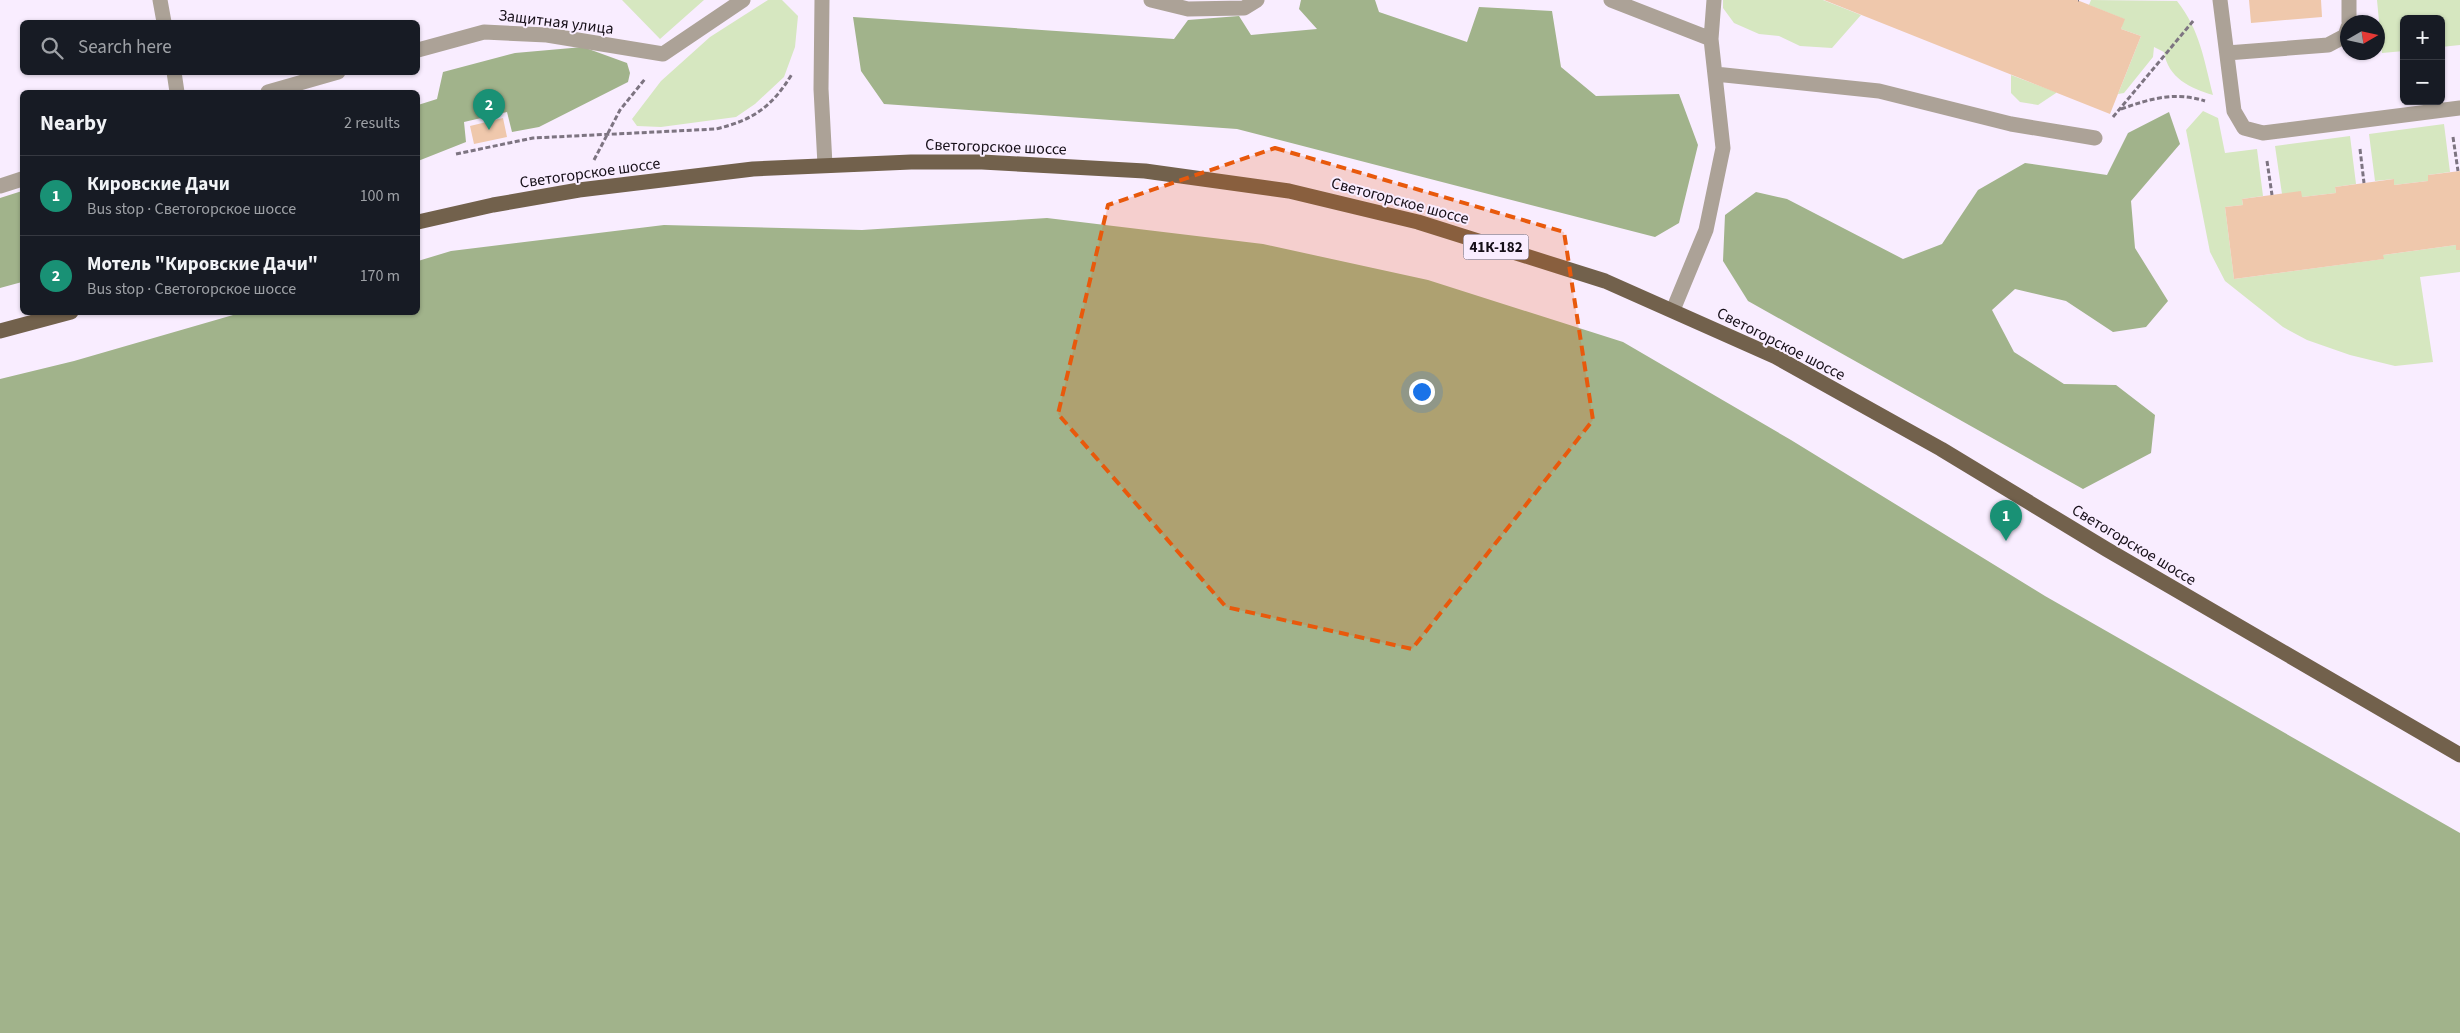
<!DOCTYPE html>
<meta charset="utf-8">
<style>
:root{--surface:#171b24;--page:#242831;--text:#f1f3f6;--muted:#9ea1a6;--line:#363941;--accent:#199175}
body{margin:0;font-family:"Source Sans 3",sans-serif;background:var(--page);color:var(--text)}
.controls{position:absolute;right:15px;top:15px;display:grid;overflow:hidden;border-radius:8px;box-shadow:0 1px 4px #0004}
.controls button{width:45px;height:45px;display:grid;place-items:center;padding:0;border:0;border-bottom:1px solid var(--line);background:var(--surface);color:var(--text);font:25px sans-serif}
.compass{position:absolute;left:2340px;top:15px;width:45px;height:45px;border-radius:50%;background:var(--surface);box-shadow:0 1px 4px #0004;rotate:81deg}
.you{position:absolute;left:1421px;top:391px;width:18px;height:18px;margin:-12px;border:4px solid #fff;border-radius:50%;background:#1a73e8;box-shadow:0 0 0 8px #1a73e833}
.badge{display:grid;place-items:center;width:32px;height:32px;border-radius:50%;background:var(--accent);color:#fff;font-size:16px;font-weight:700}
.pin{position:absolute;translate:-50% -41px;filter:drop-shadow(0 1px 2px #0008)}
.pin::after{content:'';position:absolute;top:26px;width:18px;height:15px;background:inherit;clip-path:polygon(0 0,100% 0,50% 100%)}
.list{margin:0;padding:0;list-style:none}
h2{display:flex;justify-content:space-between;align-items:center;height:65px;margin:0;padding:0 20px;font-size:21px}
h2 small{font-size:16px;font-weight:400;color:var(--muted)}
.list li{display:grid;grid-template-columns:32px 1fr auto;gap:15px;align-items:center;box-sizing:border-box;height:80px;padding:0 20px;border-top:1px solid var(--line)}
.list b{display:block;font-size:19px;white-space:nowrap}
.list p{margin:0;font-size:16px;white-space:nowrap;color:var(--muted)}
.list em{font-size:16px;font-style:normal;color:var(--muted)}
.icon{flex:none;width:28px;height:28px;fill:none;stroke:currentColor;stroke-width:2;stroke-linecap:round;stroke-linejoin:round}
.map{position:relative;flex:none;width:2460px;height:1033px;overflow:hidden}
.search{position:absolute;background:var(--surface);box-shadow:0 1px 4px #0004;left:20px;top:20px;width:400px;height:55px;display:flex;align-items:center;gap:12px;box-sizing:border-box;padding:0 18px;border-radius:8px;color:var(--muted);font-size:19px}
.panel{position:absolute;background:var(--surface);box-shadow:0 1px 4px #0004;left:20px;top:90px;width:400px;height:225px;border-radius:8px}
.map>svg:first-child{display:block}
</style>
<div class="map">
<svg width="2460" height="1033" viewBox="0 0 2460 1033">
<rect width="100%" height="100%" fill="#f9edff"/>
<path fill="#d6e7c0" d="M622,0h82l-44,39z
M768,0h14l16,16 -3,31 -11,30 -29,27 -19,13 -75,10 -24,-1 -5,-7 29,-38 49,-44z
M1723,0h100l38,15 -29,33 -32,-2 -21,-10 -20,-2 -25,-11 -11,-15z
M2091,0l86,1c23,29 27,59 36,94 -23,-7 -45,-17 -49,-43l-10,-5 -1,10 -29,36 -6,1 23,-58 -20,-7 3,-10 -35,-14z
M2377,0h83v45l-19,2v-28h-37v32l-22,2z
M2011,75l45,17v1l-18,12 -18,-3 -9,-9z
M2203,111l15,7 7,35 32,-4 6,47 -21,3 1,6 -18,2 9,72 149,-20v-4l73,-10v5h4v22l-40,5 13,85 -38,4 -45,-11 -43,-15 -24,-13 -58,-46 -15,-29 -24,-122z
M2444,124l6,48 -22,3v6l-34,4v-6l-19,2 -6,-47z
M2350,136l6,48 -21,3 1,6 -34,4 -20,-3 -7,-48z"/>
<path fill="#a1b38b" d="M1301,0h74l4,12 88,30 12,-35 73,4 9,56 35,29 83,-2 19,51 -19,78 -24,14 -418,-108 -353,-25 -23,-33 -8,-54 321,22 14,-19 51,-4 12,19 66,-6 -18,-20z
M583,47l44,16 3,10 -2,9 -89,45 -27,5 -5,-20 -43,10 2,20 -48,19v-56l19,-6 6,-27 72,-19z
M2169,112l11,32 -49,57 4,47 33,53 -22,26 -33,5 -47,-31 -51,-12 -23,21 22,42 50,32 52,1 39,30 -4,38 -68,36 -335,-188 -25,-40 2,-46 31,-23 31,7 116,60 39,-15 36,-54 47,-27 82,12 21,-42z
M22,191v91l-22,6v-90z
M1047,218l216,26 165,36 195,62 168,98 254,156 415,237v200h-2460v-654l74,-18 166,-48 178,-1v-51l33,-10 213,-26 198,5z"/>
<path fill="#efc8ac" d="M1824,0h253l48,19 -4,10 20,7 -31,78z
M2249,0h72l1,17 -71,6z
M503,118l4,19 -33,7 -4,-18z
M2460,171v79h-4v-5l-73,10 1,4 -150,20 -9,-72 18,-2 -1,-6 59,-8 1,6 34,-4 -1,-6 59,-8v6l34,-4v-6z"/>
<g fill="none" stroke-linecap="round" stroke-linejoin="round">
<path stroke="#7d7481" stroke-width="3" stroke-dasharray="5 2.5" stroke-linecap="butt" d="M2078,0h1
M2121,109c29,-10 53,-18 84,-8
M2113,117l81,-97
M2453,137l5,34
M2360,149l4,34
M456,154l77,-16 183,-9c37,-9 56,-22 76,-55
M594,160l26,-50 25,-31
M2267,161l5,34"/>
<path stroke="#aca297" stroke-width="15" d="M160,0l4,22
M822,0l-1,89 4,76
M1151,0l37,9 56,-1 13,-8
M1611,0l100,39
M2220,0l14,111 10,17 19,5 197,-25
M2349,0v22
M418,50l66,-18 63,3 116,19 80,-54
M2227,53l101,-8 17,-9 3,-9
M174,72l3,20
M1715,74l164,17 132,33 84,14
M268,92l70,-20
M0,186l22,-7
M1673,310l33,-80 17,-82 -12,-109 3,-39"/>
<path stroke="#72614c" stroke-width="15" d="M418,222l75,-17 86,-15 174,-21 158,-7h71l163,9 144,20 129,31 187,59 171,76 165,92 165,100 354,206
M0,331l71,-19"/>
</g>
<path fill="#e8590c" fill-opacity="0.2" stroke="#e8590c" stroke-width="4" stroke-dasharray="10 6" stroke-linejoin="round" d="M1275,148l289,84 29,188 -181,229 -186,-42 -168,-193 50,-209z"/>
<g text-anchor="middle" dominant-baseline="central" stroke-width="4" stroke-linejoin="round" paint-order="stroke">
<rect fill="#f9edff" stroke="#5a525d" stroke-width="1" x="1463.5" y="234.5" width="65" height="25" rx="4"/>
<g font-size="15" font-weight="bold" fill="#160f18">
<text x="1496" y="247">41К-182</text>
</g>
<g font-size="16" fill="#160f18" stroke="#f9edff">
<text transform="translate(556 22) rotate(7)">Защитная улица</text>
<text transform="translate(996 147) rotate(2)">Светогорское шоссе</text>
<text transform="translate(590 173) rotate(-8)">Светогорское шоссе</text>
<text transform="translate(1400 201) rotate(15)">Светогорское шоссе</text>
<text transform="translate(1781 344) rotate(27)">Светогорское шоссе</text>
<text transform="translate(2134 545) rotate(31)">Светогорское шоссе</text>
</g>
</g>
</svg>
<div class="controls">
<button>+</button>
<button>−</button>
</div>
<svg class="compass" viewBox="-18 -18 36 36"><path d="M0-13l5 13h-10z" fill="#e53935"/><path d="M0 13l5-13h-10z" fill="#9ea1a6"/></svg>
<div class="you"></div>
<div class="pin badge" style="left:2006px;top:541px">1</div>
<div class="pin badge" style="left:489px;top:130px">2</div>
<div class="search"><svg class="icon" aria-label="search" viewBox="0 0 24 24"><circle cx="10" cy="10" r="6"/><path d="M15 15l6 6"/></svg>Search here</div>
<section class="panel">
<h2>Nearby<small>2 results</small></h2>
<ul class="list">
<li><span class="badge">1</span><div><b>Кировские Дачи</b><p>Bus stop · Светогорское шоссе</p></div><em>100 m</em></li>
<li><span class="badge">2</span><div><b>Мотель &quot;Кировские Дачи&quot;</b><p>Bus stop · Светогорское шоссе</p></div><em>170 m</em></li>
</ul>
</section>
</div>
